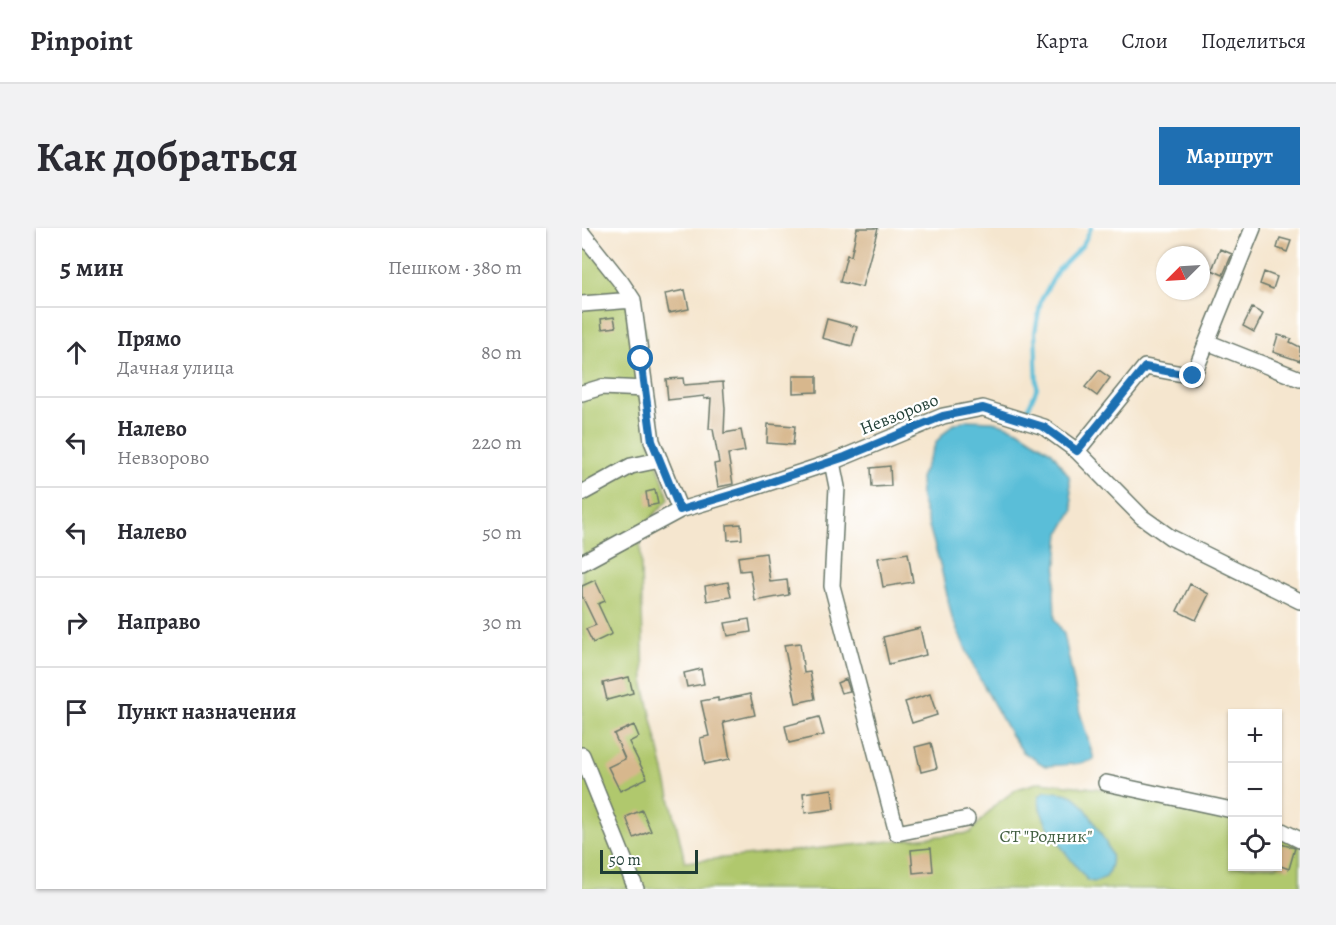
<!DOCTYPE html>
<html lang="ru">
<meta charset="utf-8">
<style>
:root{--surface:#fff;--page:#f2f2f3;--text:#2b2b33;--muted:#7c7c81;--line:#e1e1e2;--accent:#1f6fb2}
body{margin:0;font-family:Alegreya,serif;background:var(--page);color:var(--text)}
.controls{position:absolute;right:18px;bottom:18px;display:grid;overflow:hidden;border-radius:0px;box-shadow:0 2px 4px #0004}
.controls button{width:54px;height:54px;display:grid;place-items:center;padding:0;border:0;border-bottom:2px solid var(--line);background:var(--surface);color:var(--text);font:30px sans-serif}
.compass{position:absolute;left:574px;top:18px;width:54px;height:54px;border-radius:50%;background:var(--surface);box-shadow:0 2px 4px #0004;rotate:246deg}
.scale{position:absolute;left:18px;bottom:15px;width:98px;box-sizing:border-box;padding-left:6px;border:3px solid #1f3d34;border-top:0;font-size:16px;line-height:21px;white-space:nowrap;color:#1f3d34;-webkit-text-stroke:4px #fff;paint-order:stroke}
.stop{position:absolute;width:18px;height:18px;margin:-14px;border:4px solid #1f6fb2;border-radius:50%;background:#fff}
.stop.end{background:#1f6fb2;border-color:#fff;box-shadow:0 2px 6px #0008}
.list{margin:0;padding:0;list-style:none}
h2{display:flex;justify-content:space-between;align-items:center;height:78px;margin:0;padding:0 24px;font-size:26px}
h2 small{font-size:20px;font-weight:400;color:var(--muted)}
.list li{display:grid;grid-template-columns:39px 1fr auto;gap:18px;align-items:center;box-sizing:border-box;height:90px;padding:0 24px;border-top:2px solid var(--line)}
.list b{display:block;font-size:22px;white-space:nowrap}
.list p{margin:0;font-size:20px;white-space:nowrap;color:var(--muted)}
.list em{font-size:20px;font-style:normal;color:var(--muted)}
.icon{flex:none;width:33px;height:33px;fill:none;stroke:currentColor;stroke-width:2;stroke-linecap:round;stroke-linejoin:round}
.map{position:relative;flex:none;width:718px;height:661px;overflow:hidden;border-radius:0px}
header{display:flex;align-items:center;gap:36px;box-sizing:border-box;height:84px;padding:0 30px;background:var(--surface);border-bottom:2px solid var(--line)}
header strong{font-size:28px}
nav{display:flex;gap:33px;margin-inline-start:auto;font-size:21px}
.intro{display:flex;align-items:center;justify-content:space-between;box-sizing:border-box;height:144px;padding:0 36px}
h1{margin:0;font-size:42px}
.button{padding:15px 27px;border-radius:0px;background:var(--accent);color:#fff;font-size:21px;font-weight:700}
main{display:flex;gap:36px;padding:0 36px}
aside{flex:1;background:var(--surface);border-radius:0px;box-shadow:0 2px 4px #0004}
.map>svg:first-child{display:block}
</style>
<header>
<strong>Pinpoint</strong>
<nav><a>Карта</a><a>Слои</a><a>Поделиться</a></nav>
</header>
<div class="intro"><h1>Как добраться</h1><a class="button">Маршрут</a></div>
<main>
<aside>
<h2>5 мин<small>Пешком · 380 m</small></h2>
<ul class="list">
<li><svg class="icon" aria-label="ahead" viewBox="0 0 24 24"><path d="M12 20V5M6 11l6-6 6 6"/></svg><div><b>Прямо</b><p>Дачная улица</p></div><em>80 m</em></li>
<li><svg class="icon" aria-label="left" viewBox="0 0 24 24"><path d="M17 20v-9H6M10 6l-5 5 5 5"/></svg><div><b>Налево</b><p>Невзорово</p></div><em>220 m</em></li>
<li><svg class="icon" aria-label="left" viewBox="0 0 24 24"><path d="M17 20v-9H6M10 6l-5 5 5 5"/></svg><div><b>Налево</b></div><em>50 m</em></li>
<li><svg class="icon" aria-label="right" viewBox="0 0 24 24"><path d="M7 20v-9h11M14 6l5 5-5 5"/></svg><div><b>Направо</b></div><em>30 m</em></li>
<li><svg class="icon" aria-label="arrive" viewBox="0 0 24 24"><path d="M6 21V4h12l-3 4 3 4H6"/></svg><div><b>Пункт назначения</b></div></li>
</ul>
</aside>
<div class="map">
<svg width="718" height="661" viewBox="0 0 718 661">
<rect width="100%" height="100%" fill="#fff"/>
<filter id="ink" filterUnits="userSpaceOnUse"><feTurbulence type="fractalNoise" baseFrequency=".0167" numOctaves="2"/><feDisplacementMap in="SourceGraphic" scale="12" xChannelSelector="R" yChannelSelector="G"/><feConvolveMatrix kernelMatrix="1 2 1 2 8 2 1 2 1" color-interpolation-filters="sRGB"/></filter>
<filter id="wash" filterUnits="userSpaceOnUse"><feTurbulence type="fractalNoise" baseFrequency=".008" numOctaves="4" result="noise"/><feDisplacementMap in="SourceGraphic" scale="24" xChannelSelector="R" yChannelSelector="G"/><feGaussianBlur stdDeviation="1.35" result="paint"/><feColorMatrix in="noise" values="0 0 0 0 0 0 0 0 0 0 0 0 0 0 0 0 0 1.4 0 .05"/><feComposite in="paint" operator="in"/></filter>
<g filter="url(#wash)">
<rect width="100%" height="100%" fill="#f5e6cf"/>
<path fill="#b0c86d" stroke="#688250" stroke-width="1.5" d="M0,9l45,43 18,50 1,99 23,70 -29,31 4,155 41,177 285,-29 25,-28 22,-16 23,-7 98,11 94,22v51h46v-35l22,10v48h-718z"/>
<path fill="#5abed8" stroke="#3c7e86" stroke-width="1.5" d="M385,192l26,1 25,9 34,22 17,24 4,34 -13,23 -6,59 1,27 9,15 16,79 14,46c-9,6 -36,6 -49,7l-22,-14 -12,-17 -34,-61 -25,-56 -11,-50 -20,-70 -1,-20 17,-37 15,-16z
M463,563c9,1 20,1 28,5 11,5 34,47 38,59 2,8 -2,16 -5,22l-11,5 -7,-1c-16,-21 -51,-59 -49,-85z"/>
<g fill="none" stroke-linecap="round" stroke-linejoin="round">
<path stroke="#5abed8" stroke-width="4" d="M442,190l13,-30 -2,-56 6,-32 17,-30 25,-25 8,-17"/>
</g>
<g id="blocks">
<path fill="#d7b78d" d="M275,0h21l-16,59 -22,-5 7,-27 4,1z
M698,10l11,3 -4,11 -10,-4z
M638,21l12,5 -9,21 -11,-5z
M682,44l13,5 -4,12 -13,-5z
M103,62l4,19 -20,4 -4,-19z
M670,80l11,6 -9,18 -11,-6z
M32,89l2,10 -14,2 -1,-10z
M245,91l30,8 -5,19 -30,-8z
M696,107l14,4 -2,3 10,5v14l-27,-9z
M517,142l11,8 -13,18 -12,-9z
M211,148h24v16l-24,1z
M101,150l1,7 39,-3 2,27 -1,24 17,-3 4,21 -17,3 5,30 -15,3 -4,-23 5,-1 -6,-34h-4l2,-31 -7,1v-3l-36,4 -2,-21z
M186,196l27,2 -2,19 -26,-2z
M308,238l1,20 -19,1 -1,-19z
M73,262l3,14 -10,2 -2,-14z
M159,296l1,15 -14,1 -1,-15z
M184,325l4,29 17,-2 2,15 -34,6 -5,-31 -10,1 -2,-14z
M326,325l5,29 -30,5 -5,-29z
M13,352l10,21 -7,3 14,30 -19,9 -7,-14 10,-4 -14,-29v-10z
M146,354l3,15 -24,4 -2,-15z
M608,356l19,10 -13,26 -19,-9z
M167,391l2,13 -23,4 -3,-13z
M338,400l6,27 -37,9 -6,-27z
M218,415l4,30 6,-1 5,27 -19,4 -12,-58z
M119,441l3,15 -17,3 -3,-14z
M47,449l4,16 -26,7 -4,-17z
M264,451l4,12 -9,2 -4,-10z
M168,466l5,21 -32,7 7,37 -25,5 -5,-26 9,-2 -8,-35 17,-3v3z
M348,466l7,21 -25,8 -7,-21z
M237,489l5,18 -35,8 -4,-17z
M52,497l5,12 -10,5 18,36 -27,13 -12,-24 17,-8 -11,-25z
M349,515l6,25 -16,4 -6,-25z
M250,561l2,20 -29,4 -2,-20z
M60,582l9,21 -17,7 -8,-21z
M699,616l14,4 -6,21 -11,-4z
M349,620l2,23 -20,2 -2,-23z"/>
</g>
</g>
<g filter="url(#ink)">
<use href="#blocks" fill-opacity="0" stroke="#6a786a" stroke-width="1.5"/>
<g fill="none" stroke-linecap="round" stroke-linejoin="round">
<g stroke="#6a786a" stroke-width="18">
<path id="minor" d="M0,5l39,49 12,18 19,141 28,69
M0,76l51,-4
M625,114l93,37
M0,165l20,-6 43,2
M495,223l68,-84 48,9 60,-148
M250,234l5,25 -5,99 65,247 70,-14
M0,265l49,-27 29,-6
M0,335l98,-53 67,-20 85,-28 111,-46 40,-8 61,19 33,24 65,66 28,20 130,64
M0,527l54,134
M524,555l126,27
M696,601l22,11"/>
</g>
<use href="#minor" stroke="#fff" stroke-width="15"/>
</g>
</g>
<g fill="none" stroke-linecap="round" stroke-linejoin="round" filter="url(#ink)">
<path stroke="#1f6fb2" stroke-width="8" d="M59,131l11,82 28,69 67,-20 98,-33 98,-41 40,-8 61,19 33,24 68,-84 48,9"/>
</g>
<g text-anchor="middle" dominant-baseline="central" stroke-width="4.5" stroke-linejoin="round" paint-order="stroke">
<g font-size="18" fill="#1f3d34" stroke="#fff">
<text transform="translate(317 186) rotate(-22)">Невзорово</text>
</g>
<g font-size="18" fill="#436042" stroke="#fff">
<text x="464" y="608">СТ "Родник"</text>
</g>
</g>
</svg>
<div class="controls">
<button>+</button>
<button>−</button>
<button><svg class="icon" aria-label="locate" viewBox="0 0 24 24"><circle cx="12" cy="12" r="6"/><path d="M12 2v4M12 18v4M2 12h4M18 12h4"/></svg></button>
</div>
<svg class="compass" viewBox="-18 -18 36 36"><path d="M0-13l5 13h-10z" fill="#e53935"/><path d="M0 13l5-13h-10z" fill="#7c7c81"/></svg>
<div class="scale">50 m</div>
<div class="stop" style="left:59px;top:131px"></div>
<div class="stop end" style="left:611px;top:148px"></div>
</div>
</main>
